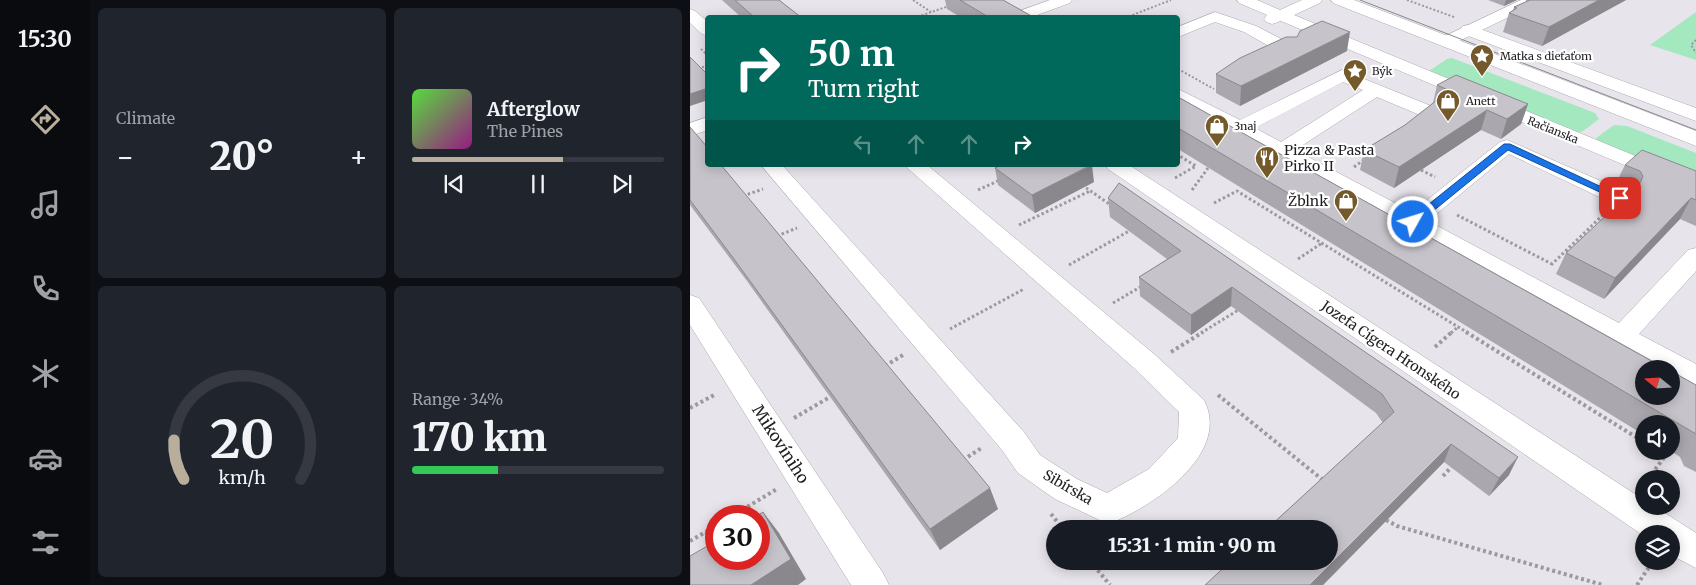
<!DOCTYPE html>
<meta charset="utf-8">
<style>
:root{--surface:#171b24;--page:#20242c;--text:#f1f3f6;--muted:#9ea1a6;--line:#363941;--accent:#b9ae9b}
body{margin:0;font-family:Merriweather,serif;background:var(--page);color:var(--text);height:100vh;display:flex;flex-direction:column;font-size:19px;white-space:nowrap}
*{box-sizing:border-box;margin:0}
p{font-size:16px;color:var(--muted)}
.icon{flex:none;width:28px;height:28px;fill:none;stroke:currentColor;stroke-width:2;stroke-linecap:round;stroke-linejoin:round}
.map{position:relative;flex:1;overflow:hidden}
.side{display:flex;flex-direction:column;gap:8px;padding:8px;background:#0d0f14;width:600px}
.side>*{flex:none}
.guide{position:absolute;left:15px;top:15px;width:475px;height:152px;border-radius:5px;box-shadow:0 2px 12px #0003;background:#00695c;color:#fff;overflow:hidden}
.needle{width:32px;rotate:288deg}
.fabs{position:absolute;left:945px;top:360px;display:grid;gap:10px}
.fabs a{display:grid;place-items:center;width:45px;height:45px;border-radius:50%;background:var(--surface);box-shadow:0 2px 12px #0003;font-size:25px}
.speed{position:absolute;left:15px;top:505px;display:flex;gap:10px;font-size:25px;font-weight:700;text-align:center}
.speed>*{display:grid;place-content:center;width:65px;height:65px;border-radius:50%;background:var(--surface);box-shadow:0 2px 12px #0003;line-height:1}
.speed .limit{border:8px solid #d22;background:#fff;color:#111}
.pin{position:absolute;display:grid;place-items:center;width:42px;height:42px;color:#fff;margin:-21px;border-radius:10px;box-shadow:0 2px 8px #0006}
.me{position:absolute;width:55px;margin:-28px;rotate:51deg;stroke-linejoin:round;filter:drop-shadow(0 0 4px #0008)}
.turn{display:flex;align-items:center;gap:18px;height:105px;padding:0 20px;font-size:22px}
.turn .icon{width:65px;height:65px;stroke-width:2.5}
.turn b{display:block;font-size:35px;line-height:42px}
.lanes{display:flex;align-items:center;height:48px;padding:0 20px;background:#0003;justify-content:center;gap:25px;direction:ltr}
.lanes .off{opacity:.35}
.big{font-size:38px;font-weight:800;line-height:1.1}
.side .tile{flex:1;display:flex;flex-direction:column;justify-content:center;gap:8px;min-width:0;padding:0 18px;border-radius:8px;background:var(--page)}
.side .dial{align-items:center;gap:0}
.dial svg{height:130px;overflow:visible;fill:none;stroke:var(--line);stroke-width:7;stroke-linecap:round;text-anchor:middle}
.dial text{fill:var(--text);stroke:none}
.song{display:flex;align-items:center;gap:15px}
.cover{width:60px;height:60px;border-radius:8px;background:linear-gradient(135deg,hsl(110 70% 55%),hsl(310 70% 35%))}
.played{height:5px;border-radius:2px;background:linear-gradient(90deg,var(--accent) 60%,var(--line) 60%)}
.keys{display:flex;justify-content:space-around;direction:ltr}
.heat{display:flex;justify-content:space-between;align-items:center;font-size:28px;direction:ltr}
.charge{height:8px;border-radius:4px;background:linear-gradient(90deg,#34c759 34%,var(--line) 0)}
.side .tiles{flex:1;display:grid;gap:8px;grid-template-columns:repeat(2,1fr)}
.trip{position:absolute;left:356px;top:520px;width:292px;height:50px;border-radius:25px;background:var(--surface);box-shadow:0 2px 12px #0003;font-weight:800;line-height:50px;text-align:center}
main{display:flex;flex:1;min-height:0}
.dock{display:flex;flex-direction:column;width:90px;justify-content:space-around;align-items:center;background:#090b0e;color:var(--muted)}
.dock .icon{width:35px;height:35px}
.dock .active{color:var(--accent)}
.dock b{font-size:22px;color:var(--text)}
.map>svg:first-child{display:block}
.green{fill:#a4e8c0}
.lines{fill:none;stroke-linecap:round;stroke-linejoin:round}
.street-casing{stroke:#aca9af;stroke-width:1}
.secondary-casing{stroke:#aca9af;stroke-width:1}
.path-far2{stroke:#9c999f;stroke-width:2;stroke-dasharray:2 2;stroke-linecap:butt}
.path-far1{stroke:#9c999f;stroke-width:3;stroke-dasharray:2.5 2.5;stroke-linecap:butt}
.path{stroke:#9c999f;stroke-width:4;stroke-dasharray:3 3;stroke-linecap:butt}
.street{fill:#fff;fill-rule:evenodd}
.secondary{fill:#fff;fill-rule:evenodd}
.tram{stroke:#8a878c;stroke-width:1}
.wall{fill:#aaa8ae}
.shaded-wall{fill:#8b888d}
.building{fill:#c6c3ca;stroke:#8b888d}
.route{fill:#1a73e8;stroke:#114b97}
.labels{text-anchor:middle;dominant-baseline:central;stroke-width:4.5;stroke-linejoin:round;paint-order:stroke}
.far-poi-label{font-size:11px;fill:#201e21;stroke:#fff;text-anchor:start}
.far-street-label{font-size:11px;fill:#201e21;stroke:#fff}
.poi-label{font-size:14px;fill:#201e21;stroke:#fff;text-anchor:start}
.street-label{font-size:14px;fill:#201e21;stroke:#fff}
.near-street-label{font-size:16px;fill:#201e21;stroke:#fff}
</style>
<main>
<nav class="dock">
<b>15:30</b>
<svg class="icon active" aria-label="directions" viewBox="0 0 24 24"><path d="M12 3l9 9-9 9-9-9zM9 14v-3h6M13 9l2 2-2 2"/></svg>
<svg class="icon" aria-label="music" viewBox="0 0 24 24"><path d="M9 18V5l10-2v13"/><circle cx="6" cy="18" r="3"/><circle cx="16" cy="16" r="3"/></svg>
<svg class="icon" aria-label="phone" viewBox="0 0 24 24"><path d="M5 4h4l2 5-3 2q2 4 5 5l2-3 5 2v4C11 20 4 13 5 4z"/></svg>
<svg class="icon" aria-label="climate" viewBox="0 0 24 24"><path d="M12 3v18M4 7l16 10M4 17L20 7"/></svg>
<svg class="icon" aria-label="car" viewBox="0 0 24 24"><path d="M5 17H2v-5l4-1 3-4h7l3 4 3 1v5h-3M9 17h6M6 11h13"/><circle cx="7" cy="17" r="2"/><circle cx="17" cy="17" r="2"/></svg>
<svg class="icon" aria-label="filters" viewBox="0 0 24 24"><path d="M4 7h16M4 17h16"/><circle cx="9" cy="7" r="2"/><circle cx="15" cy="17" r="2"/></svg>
</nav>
<section class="side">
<div class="tiles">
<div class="tile"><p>Climate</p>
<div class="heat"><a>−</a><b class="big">20°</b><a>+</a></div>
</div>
<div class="tile">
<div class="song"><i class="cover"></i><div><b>Afterglow</b><p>The Pines</p></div></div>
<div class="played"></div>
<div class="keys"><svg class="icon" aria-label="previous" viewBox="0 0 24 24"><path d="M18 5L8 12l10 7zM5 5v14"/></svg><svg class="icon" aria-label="pause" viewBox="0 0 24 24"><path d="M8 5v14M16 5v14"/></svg><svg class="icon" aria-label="next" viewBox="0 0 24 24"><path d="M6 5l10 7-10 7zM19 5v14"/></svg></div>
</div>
<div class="tile dial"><svg viewBox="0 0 100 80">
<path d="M14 69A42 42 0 1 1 86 69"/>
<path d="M14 69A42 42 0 0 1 8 45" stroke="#b9ae9b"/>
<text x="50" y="56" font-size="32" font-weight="700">20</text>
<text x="50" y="72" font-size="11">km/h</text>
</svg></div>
<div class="tile"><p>Range · 34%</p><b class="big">170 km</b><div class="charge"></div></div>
</div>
</section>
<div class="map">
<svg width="1006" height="585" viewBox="0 0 1006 585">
<rect width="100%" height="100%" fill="#e7e4eb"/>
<path class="green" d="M1006,12V60L960,45Z
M762,58L905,113L909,119L893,131L886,133L739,71L757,59Z
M924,125L937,126L1006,153V185L907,142L906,138Z"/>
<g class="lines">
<g class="street-casing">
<path id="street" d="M360,0H382L380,3L339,18H316L318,15Z
M547,0H567L590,10L612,0H632L630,3L604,15L1006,181V195L591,21L582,24L576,22L574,19L577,15L549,3Z
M831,0H850L848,3L763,44H751L749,41L751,38Z
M0,9L5,11L18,22V36L12,34L0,23Z
M525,12L566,26L605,46L607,50L605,54H593L554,32L525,22L488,37V27Z
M652,70L751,110L753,114L751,118H737L687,97L605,150L722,212L810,142L817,140L938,193L941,198L938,203L930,205L922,203L819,154L738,221L929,323L998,250L1006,248V271L949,334L1006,364V388L981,376V369H968L922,344L488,101V89L550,120ZM653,82L673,90L591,142L565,128Z
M18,117V130L0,136V123Z
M71,165H92L334,432L350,455L387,479L417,493L459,469L488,438L489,412L444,368L214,165H237L464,354L514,400C542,454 461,508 418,524L365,499L328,473L312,450Z
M415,165H439L954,500V506H964L1006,533V568L981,555V534H954V536L418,169Z
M0,295L9,298L193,573L199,585H161L0,325Z"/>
</g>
<g class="secondary-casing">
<path id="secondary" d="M641,0H664L1006,131V146L643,3Z
M779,25L1006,108V121L773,34L770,30L773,26Z"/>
</g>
<path class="path-far2" d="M223,0L241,12
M717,0L764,17
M44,18L50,16
M224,18L259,6
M435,18L481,0
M1006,40L1001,45L1006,53
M11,49L18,56
M8,68L18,66
M488,69L524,89"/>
<path class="path-far1" d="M664,167L675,159
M731,170L745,177
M485,178L506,166L488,155
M392,185L422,206
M288,190L310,180
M502,190L518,168
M53,196L73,189
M524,203L547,191L778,333
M767,215L862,264
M329,225L400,191
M87,236L107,228
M608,259L632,243
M379,265L441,230
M861,265L914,214
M423,303L452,286
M260,329L334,289
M511,333L550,309
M761,333L769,326"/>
<path class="path" d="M776,332L954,442
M745,347L762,332
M481,352L513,332
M195,366L213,355
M528,395L634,481
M0,408L26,394
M104,418L140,397
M273,460L293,447
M753,476L763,465
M958,479L976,455L969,451
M361,514L373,529
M42,516L87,489
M696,520L707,526L913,585
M16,532L26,549
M0,541L26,526
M400,561L420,585
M947,585L963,561"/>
<use href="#street" class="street"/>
<use href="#secondary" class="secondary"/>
<path class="tram" d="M670,0L1006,130"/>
</g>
<path class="wall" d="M32,0H89L112,18H52Z
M255,0H313L345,18H272L257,9Z
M798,0H827L814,6Z
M836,0H936L852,46L813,32L819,13L823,10L824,7L836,2Z
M657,51L550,106L526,93V74Z
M747,85L838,104L831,124L811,139L791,130L704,188L670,170L674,150L715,125L743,103Z
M488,97L1006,385V472L994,466L990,457L981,451V424H954V435L488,149Z
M0,127L308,509L250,550L57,281L0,205Z
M935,165L1006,171V226L990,219L914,299L866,274L876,253L926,207L933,193L935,190L925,185Z
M305,168L404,182L345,213L308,185Z
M418,198L819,475L799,496L754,462L633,585H515L693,423L686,413L541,306L501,335L450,296L449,277L477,259L420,217Z"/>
<path class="shaded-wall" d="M816,0H827L814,6Z
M909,0H936L852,46L859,27Z
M660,32L657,51L550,106L551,86Z
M18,88V100L0,106V94Z
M838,104L831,124L811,139L817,119Z
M797,110L791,130L704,188L709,167Z
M402,165L404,182L345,213L342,195Z
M1001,198L990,219L914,299L925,278Z
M542,287L541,306L501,335V315Z
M761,444L754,462L633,585H620Z
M828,457L819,475L799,496L809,478Z
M300,488L308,509L250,550L240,529Z
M73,512L89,533L116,579L108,585H61Z"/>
<path class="building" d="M45,0H89L112,18H65Z
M270,0H313L345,18H300Z
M840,0H909L859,27L819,13L827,8L824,7Z
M632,21L660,32L551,86L526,74L550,58L596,37H607L610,31Z
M0,57L18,75V88L0,94Z
M766,75L838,104L817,119L797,110L709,167L674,150L715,125L747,100L758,99L760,94L758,90L747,85Z
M488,97L976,369H954V396H981V371L1006,385V434L488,128Z
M0,127L18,148V165H31L300,488L240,529L44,259L0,200Z
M952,150L1006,171V200L1001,198L925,278L876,253L938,195L933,193L940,186L950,183L953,176L950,171L935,165Z
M311,165H401L342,195L305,168Z
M429,183L828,457L809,478L761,444L620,585H515L541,561H640V529H577L704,412L692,394L542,287L501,315L449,277L491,251L418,198Z
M73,512L101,559L61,585H0V556L26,541V559H69V516H67Z"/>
<path class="route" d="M814,144H820L935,198L927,200L818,150L726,225H719V220Z"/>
<defs>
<g id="sight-pin" transform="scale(1.25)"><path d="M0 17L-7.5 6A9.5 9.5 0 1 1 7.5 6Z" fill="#74592b" stroke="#fff"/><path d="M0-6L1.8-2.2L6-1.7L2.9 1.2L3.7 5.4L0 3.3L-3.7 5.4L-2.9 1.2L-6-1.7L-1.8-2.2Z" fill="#fff"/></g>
<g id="shop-pin" transform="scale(1.25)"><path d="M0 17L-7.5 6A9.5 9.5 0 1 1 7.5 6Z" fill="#74592b" stroke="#fff"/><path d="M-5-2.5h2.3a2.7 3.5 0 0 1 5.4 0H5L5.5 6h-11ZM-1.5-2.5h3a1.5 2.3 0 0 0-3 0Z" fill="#fff"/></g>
<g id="restaurant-pin" transform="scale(1.25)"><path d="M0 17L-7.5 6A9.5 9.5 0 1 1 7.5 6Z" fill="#74592b" stroke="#fff"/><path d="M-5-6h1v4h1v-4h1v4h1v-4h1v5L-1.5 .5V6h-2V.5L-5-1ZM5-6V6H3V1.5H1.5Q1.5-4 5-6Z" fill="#fff"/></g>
</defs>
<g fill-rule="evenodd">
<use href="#sight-pin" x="792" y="56"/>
<use href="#sight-pin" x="665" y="71"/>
<use href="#shop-pin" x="758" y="101"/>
<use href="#shop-pin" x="527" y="126"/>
<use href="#restaurant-pin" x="577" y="158"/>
<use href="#shop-pin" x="656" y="201"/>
</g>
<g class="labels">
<g class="far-poi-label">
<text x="810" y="56">Matka s dieťaťom</text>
<text x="682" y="71">Býk</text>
<text x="776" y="101">Anett</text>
<text x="544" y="126">3naj</text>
</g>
<g class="far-street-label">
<text transform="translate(863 130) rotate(22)">Račianska</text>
</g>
<g class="poi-label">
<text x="594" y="150">Pizza &amp; Pasta<tspan x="594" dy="16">Pirko II</tspan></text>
<text x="638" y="201" text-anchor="end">Žblnk</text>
</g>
<g class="street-label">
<text transform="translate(701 350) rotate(34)">Jozefa Cígera Hronského</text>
<text transform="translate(378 487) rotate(30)">Sibírska</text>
</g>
<g class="near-street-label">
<text transform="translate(91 444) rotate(57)">Mikovíniho</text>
</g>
</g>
</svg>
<div class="fabs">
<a><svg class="needle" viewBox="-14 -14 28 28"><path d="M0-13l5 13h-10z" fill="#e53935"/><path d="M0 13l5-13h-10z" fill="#9ea1a6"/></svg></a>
<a><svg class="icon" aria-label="sound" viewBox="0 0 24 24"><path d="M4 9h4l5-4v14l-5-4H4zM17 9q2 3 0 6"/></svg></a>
<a><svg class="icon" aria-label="search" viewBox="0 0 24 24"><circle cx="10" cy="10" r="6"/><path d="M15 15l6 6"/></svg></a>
<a><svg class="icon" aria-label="layers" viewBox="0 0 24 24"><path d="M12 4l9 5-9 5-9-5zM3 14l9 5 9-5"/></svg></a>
</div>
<div class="speed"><div class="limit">30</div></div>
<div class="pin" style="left:930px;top:198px;background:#d93025"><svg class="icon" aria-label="arrive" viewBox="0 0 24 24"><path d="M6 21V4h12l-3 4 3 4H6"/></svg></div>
<svg class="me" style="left:723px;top:222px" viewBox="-20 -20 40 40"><circle r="17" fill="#1a73e8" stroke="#fff" stroke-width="3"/><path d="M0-11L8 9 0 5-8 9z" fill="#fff"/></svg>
<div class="trip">15:31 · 1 min · 90 m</div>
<div class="guide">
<div class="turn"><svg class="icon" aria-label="right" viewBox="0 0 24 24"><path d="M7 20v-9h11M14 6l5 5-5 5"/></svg><div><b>50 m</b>Turn right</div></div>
<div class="lanes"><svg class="icon off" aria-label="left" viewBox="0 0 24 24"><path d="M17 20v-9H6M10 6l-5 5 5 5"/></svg><svg class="icon off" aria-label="ahead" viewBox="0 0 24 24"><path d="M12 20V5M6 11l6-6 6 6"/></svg><svg class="icon off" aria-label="ahead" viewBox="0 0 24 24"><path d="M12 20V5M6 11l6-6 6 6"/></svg><svg class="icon" aria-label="right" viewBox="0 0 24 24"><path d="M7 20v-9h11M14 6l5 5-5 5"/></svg></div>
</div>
</div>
</main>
